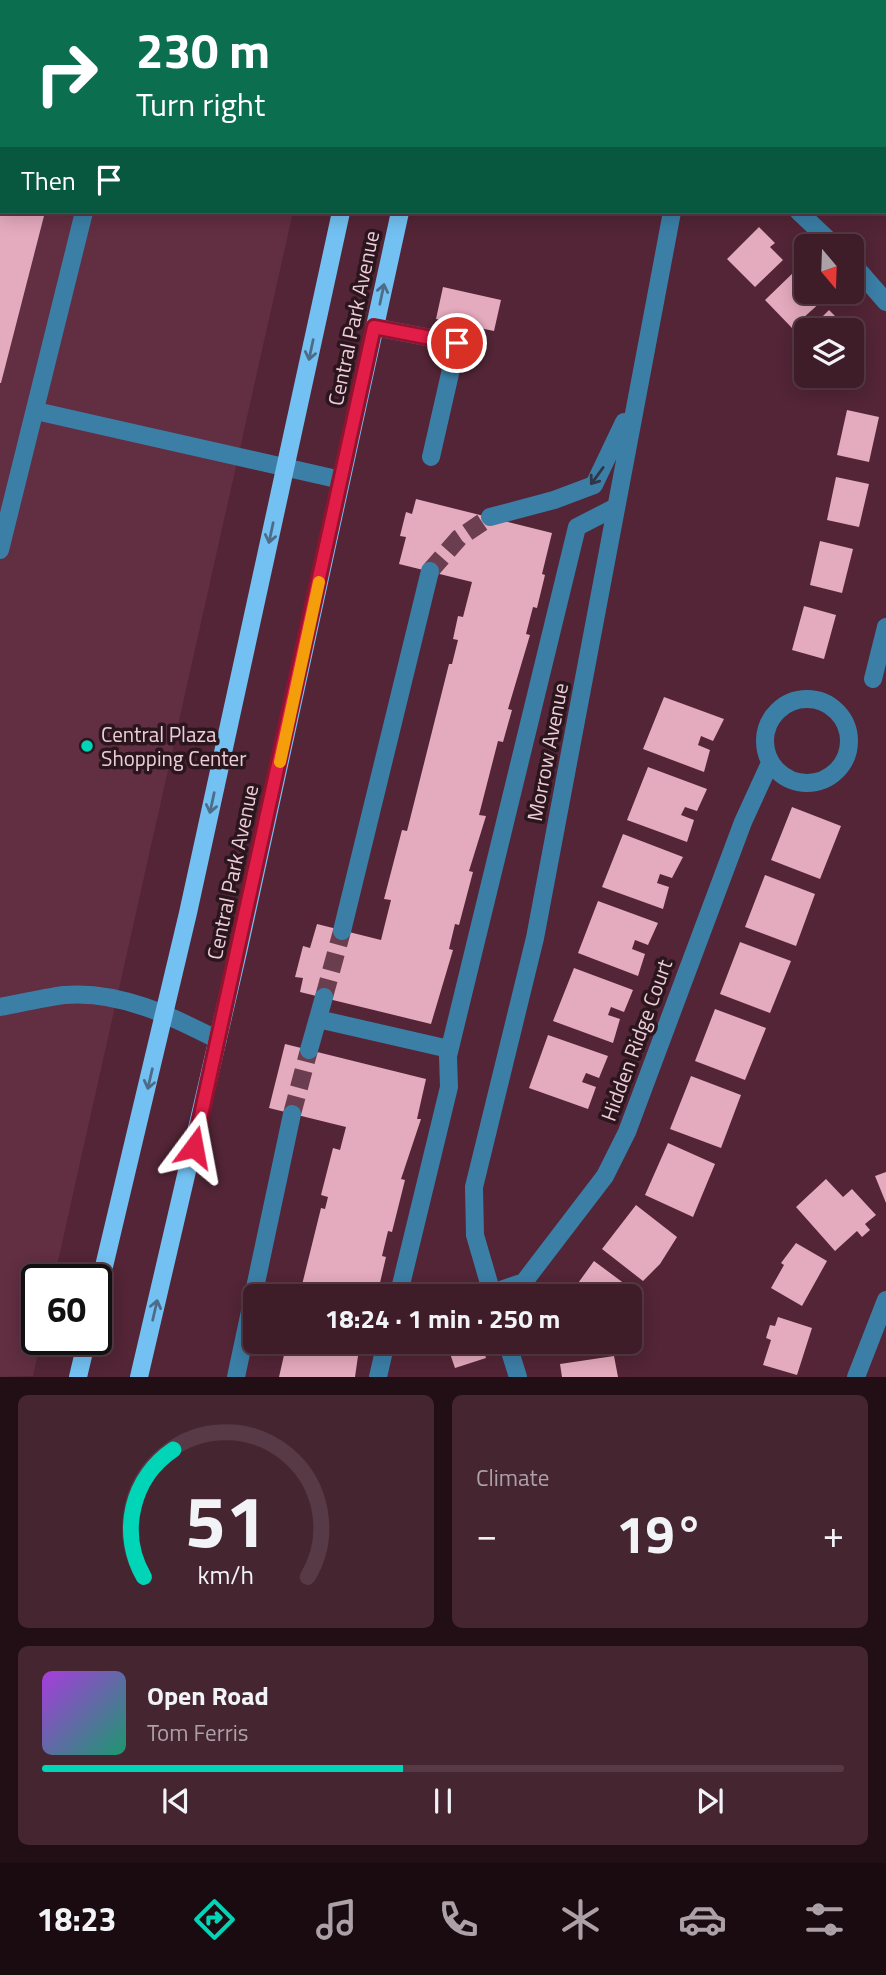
<!DOCTYPE html>
<meta charset="utf-8">
<style>
:root{--surface:#3e1c28;--page:#452530;--text:#f1f3f6;--muted:#ada1a8;--line:#573a45;--accent:#00d5b7}
body{margin:0;font-family:"Titillium Web",sans-serif;background:var(--page);color:var(--text);height:100vh;display:flex;flex-direction:column;font-size:26px;white-space:nowrap}
*{box-sizing:border-box;margin:0}
p{font-size:23px;color:var(--muted)}
.icon{flex:none;width:38px;height:38px;fill:none;stroke:currentColor;stroke-width:2;stroke-linecap:round;stroke-linejoin:round}
.map{position:relative;height:1377px;overflow:hidden}
.details{display:flex;flex-direction:column;gap:18px;padding:18px;background:#220f16;flex:1}
.details>*{flex:none}
.banner{position:absolute;left:0px;top:0px;width:887px;height:214px;box-shadow:0 4px 18px #0003,0 0 0 2px var(--line);background:#0b6e4f;color:#fff;overflow:hidden}
.needle{width:46px;rotate:161deg}
.controls{position:absolute;left:794px;top:234px;display:grid;gap:14px}
.controls a{display:grid;place-items:center;width:70px;height:70px;border-radius:10px;background:var(--surface);box-shadow:0 4px 18px #0003,0 0 0 2px var(--line);font-size:35px}
.speed{position:absolute;left:21px;top:1264px;display:flex;gap:14px;font-size:35px;font-weight:700;text-align:center}
.speed>*{display:grid;place-content:center;width:91px;height:91px;border-radius:50%;background:var(--surface);box-shadow:0 4px 18px #0003,0 0 0 2px var(--line);line-height:1}
.speed .limit{border:4px solid #111;border-radius:10px;background:#fff;color:#111}
.pin{position:absolute;display:grid;place-items:center;width:60px;height:60px;color:#fff;margin:-30px;border:4px solid #fff;border-radius:50%;box-shadow:0 2px 7px #0007}
.me{position:absolute;width:77px;margin:-38px;rotate:13deg;stroke-linejoin:round;filter:drop-shadow(0 0 5px #0008)}
.turn{display:flex;align-items:center;gap:24px;height:147px;padding:0 21px;font-size:32px}
.turn .icon{width:91px;height:91px;stroke-width:2.5}
.turn b{display:block;font-size:49px;line-height:60px}
.then{display:flex;align-items:center;height:66px;padding:0 21px;background:#0003;gap:14px;font-size:26px}
.big{font-size:52px;font-weight:700;line-height:1.1}
.details .tile{flex:1;display:flex;flex-direction:column;justify-content:center;gap:10px;min-width:0;padding:0 24px;border-radius:10px;background:var(--page)}
.details .dial{align-items:center;gap:0}
.dial svg{height:182px;overflow:visible;fill:none;stroke:var(--line);stroke-width:7;stroke-linecap:round;text-anchor:middle}
.dial text{fill:var(--text);stroke:none}
.song{display:flex;align-items:center;gap:21px}
.cover{width:84px;height:84px;border-radius:10px;background:linear-gradient(135deg,hsl(280 70% 55%),hsl(160 70% 35%))}
.played{height:7px;border-radius:4px;background:linear-gradient(90deg,var(--accent) 45%,var(--line) 45%)}
.keys{display:flex;justify-content:space-around;direction:ltr}
.heat{display:flex;justify-content:space-between;align-items:center;font-size:38px;direction:ltr}
.details .tiles{flex:1;display:grid;gap:18px;grid-template-columns:1fr 1fr}
.tile:last-child{grid-column:span 2}
.trip{position:absolute;left:243px;top:1284px;width:399px;height:70px;border-radius:10px;background:var(--surface);box-shadow:0 4px 18px #0003,0 0 0 2px var(--line);font-weight:700;line-height:70px;text-align:center}
.dock{display:flex;height:112px;justify-content:space-around;align-items:center;background:#190b10;color:var(--muted)}
.dock .icon{width:49px;height:49px}
.dock .active{color:var(--accent)}
.dock b{font-size:32px;color:var(--text)}
.map>svg:first-child{display:block}
.built{fill:#622e42}
.building{fill:#e4aabd}
.lines{fill:none;stroke-linecap:round;stroke-linejoin:round}
.minor-tunnel{stroke:#6a3e4e;stroke-width:18;stroke-dasharray:18 9;stroke-linecap:butt}
.minor{stroke:#3b7fa7;stroke-width:18}
.major{stroke:#72c1f2;stroke-width:18}
.oneway{stroke:#4e6c88}
.oneway2{stroke:#303647}
.route-casing{stroke:#92132f;stroke-width:18}
.route{stroke:#e11d48;stroke-width:12}
.slow{stroke:#f59e0b;stroke-width:12}
.poi-dot{fill:#00d5b7;stroke:#2b161e;stroke-width:2.5}
.labels{text-anchor:middle;dominant-baseline:central;stroke-width:7;stroke-linejoin:round;paint-order:stroke}
.street-label{font-size:21px;fill:#edced8;stroke:#2b161e}
.poi-label{font-size:21px;fill:#edced8;stroke:#2b161e;text-anchor:start}
</style>
<div class="map">
<svg width="886" height="1377" viewBox="0 0 886 1377">
<rect width="100%" height="100%" fill="#532536"/>
<path class="built" d="M0,0H341L2,2V212H293L54,1279H37V1339H41L33,1376L0,1377Z"/>
<path class="building" d="M0,212H45L1,383H0Z
M759,227L775,243L770,247L783,260L755,287L727,259Z
M794,272L807,285V292H814L822,301L792,328L765,300Z
M443,287L501,300L494,331L436,319Z
M829,310L850,331H808Z
M847,410L879,417L869,462L837,455Z
M836,477L869,484L859,527L827,520Z
M416,499L552,533L542,574L545,575L537,608L533,607L526,634L530,635L508,709L512,710L503,742L498,741L479,815L486,816L469,871L473,872L459,925L455,924L449,949L453,950L431,1024L300,992L303,978L295,977L303,946L310,948L317,924L381,940L391,900L384,899L402,830L407,831L449,664H452L458,640L453,639L458,616L463,617L472,582L399,564L406,537L400,536L406,512L412,514Z
M820,541L853,549L842,593L810,585Z
M804,606L836,615L824,659L792,650Z
M664,697L724,719L713,741L701,736L698,745L710,750L704,772L643,749Z
M648,767L707,789L697,811L685,807L681,815L694,820L687,842L627,820Z
M792,807L841,826L820,879L771,860Z
M623,834L683,857L672,878L660,874L657,883L669,887L663,909L602,887Z
M765,875L815,894L796,946L745,927Z
M598,901L658,923L648,945L635,940L632,949L645,954L638,976L578,953Z
M740,942L791,961L770,1013L720,994Z
M574,968L633,990L624,1012L611,1007L608,1015L620,1019L613,1043L553,1021Z
M715,1009L766,1028L745,1080L695,1061Z
M548,1035L608,1056L599,1078L586,1073L582,1082L596,1087L588,1109L529,1088Z
M285,1044L426,1079L417,1119H421L401,1179L405,1180L392,1232L388,1231L382,1256L386,1257L379,1287L374,1286L372,1297H299L321,1208L325,1209L328,1197L321,1195L333,1148L340,1150L346,1127L269,1108Z
M691,1076L741,1095L721,1148L670,1129Z
M668,1143L715,1164L693,1217L645,1195Z
M886,1172V1203L875,1176Z
M826,1179L843,1197L852,1189L876,1215L865,1224L870,1230L862,1237L857,1231L835,1251L796,1207Z
M636,1205L677,1237L660,1264L643,1281L602,1249Z
M796,1243L827,1261L802,1306L771,1288L784,1265L781,1263Z
M594,1261L637,1293L630,1302V1297H568Z
M778,1317L812,1328L797,1375L763,1365L771,1340L766,1338L770,1325L775,1326Z
M287,1342H360L355,1377H279Z
M446,1342H484L482,1345L486,1358L455,1368Z
M614,1356L618,1377H562L560,1364Z"/>
<g class="lines">
<path class="minor-tunnel" d="M430,571L459,538L490,517
M324,997L342,931
M292,1114L309,1050"/>
<path class="minor" d="M135,2V0
M785,2L787,0
M799,212L836,247
M852,263L886,302
M374,327L457,343L431,457
M36,411L341,480
M490,517L554,500L594,485L624,422
M0,550L84,212
M873,679L886,627
M765 741a42 42 0 1 1 84 0a42 42 0 1 1-84 0Z
M342,931L430,571
M0,1007C21,1003 43,998 64,995C119,990 171,1016 218,1040
M318,1019L449,1049
M309,1050L324,997
M492,1293L524,1282L605,1176L627,1132L743,822L770,763
M398,1297L449,1087L448,1056L577,527L616,507
M493,1297L475,1235L474,1187L535,938L672,212
M507,1342L518,1377
M236,1377L292,1114
M378,1377L386,1342
M856,1377L886,1300"/>
<path class="major" d="M387,2V0
M446,2V0
M96,1300L188,913L341,212
M78,1377L87,1339
M139,1377L239,948L400,212"/>
</g>
<defs><path id="oneway-shaft" d="M-6 0H5M1.5-3L5.5 0L1.5 3" fill="none" stroke-width="1.6" stroke-linecap="round" stroke-linejoin="round" transform="scale(1.75)"/></defs>
<g class="oneway">
<use href="#oneway-shaft" transform="translate(382 294) rotate(-78)"/>
<use href="#oneway-shaft" transform="translate(311 350) rotate(102)"/>
<use href="#oneway-shaft" transform="translate(271 533) rotate(102)"/>
<use href="#oneway-shaft" transform="translate(212 803) rotate(102)"/>
<use href="#oneway-shaft" transform="translate(150 1079) rotate(103)"/>
<use href="#oneway-shaft" transform="translate(155 1310) rotate(-77)"/>
</g>
<use class="oneway2" href="#oneway-shaft" transform="translate(597 476) rotate(126)"/>
<g class="lines">
<g class="route-casing">
<path id="route" d="M194,1147L374,327L457,343"/>
</g>
<use href="#route" class="route"/>
<path class="slow" d="M280,762L319,582"/>
</g>
<circle class="poi-dot" cx="87" cy="746" r="7"/>
<g class="labels">
<g class="street-label">
<text transform="translate(353 318) rotate(-78)">Central Park Avenue</text>
<text transform="translate(547 752) rotate(-79)">Morrow Avenue</text>
<text transform="translate(232 872) rotate(-78)">Central Park Avenue</text>
<text transform="translate(636 1040) rotate(-70)">Hidden Ridge Court</text>
</g>
<g class="poi-label">
<text x="101" y="734">Central Plaza<tspan x="101" dy="24">Shopping Center</tspan></text>
</g>
</g>
</svg>
<div class="controls">
<a><svg class="needle" viewBox="-14 -14 28 28"><path d="M0-13l5 13h-10z" fill="#e53935"/><path d="M0 13l5-13h-10z" fill="#ada1a8"/></svg></a>
<a><svg class="icon" aria-label="layers" viewBox="0 0 24 24"><path d="M12 4l9 5-9 5-9-5zM3 14l9 5 9-5"/></svg></a>
</div>
<div class="speed"><div class="limit">60</div></div>
<div class="pin" style="left:457px;top:343px;background:#d93025"><svg class="icon" aria-label="arrive" viewBox="0 0 24 24"><path d="M6 21V4h12l-3 4 3 4H6"/></svg></div>
<svg class="me" style="left:194px;top:1147px" viewBox="-20 -20 40 40"><path d="M0-17L14 15 0 8-14 15z" fill="#e11d48" stroke="#fff" stroke-width="4"/></svg>
<div class="trip">18:24 · 1 min · 250 m</div>
<div class="banner">
<div class="turn"><svg class="icon" aria-label="right" viewBox="0 0 24 24"><path d="M7 20v-9h11M14 6l5 5-5 5"/></svg><div><b>230 m</b>Turn right</div></div>
<div class="then">Then<svg class="icon" aria-label="arrive" viewBox="0 0 24 24"><path d="M6 21V4h12l-3 4 3 4H6"/></svg></div>
</div>
</div>
<section class="details">
<div class="tiles">
<div class="tile dial"><svg viewBox="0 0 100 80">
<path d="M14 69A42 42 0 1 1 86 69"/>
<path d="M14 69A42 42 0 0 1 27 13" stroke="#00d5b7"/>
<text x="50" y="56" font-size="32" font-weight="700">51</text>
<text x="50" y="72" font-size="11">km/h</text>
</svg></div>
<div class="tile"><p>Climate</p>
<div class="heat"><a>−</a><b class="big">19°</b><a>+</a></div>
</div>
<div class="tile">
<div class="song"><i class="cover"></i><div><b>Open Road</b><p>Tom Ferris</p></div></div>
<div class="played"></div>
<div class="keys"><svg class="icon" aria-label="previous" viewBox="0 0 24 24"><path d="M18 5L8 12l10 7zM5 5v14"/></svg><svg class="icon" aria-label="pause" viewBox="0 0 24 24"><path d="M8 5v14M16 5v14"/></svg><svg class="icon" aria-label="next" viewBox="0 0 24 24"><path d="M6 5l10 7-10 7zM19 5v14"/></svg></div>
</div>
</div>
</section>
<nav class="dock">
<b>18:23</b>
<svg class="icon active" aria-label="directions" viewBox="0 0 24 24"><path d="M12 3l9 9-9 9-9-9zM9 14v-3h6M13 9l2 2-2 2"/></svg>
<svg class="icon" aria-label="music" viewBox="0 0 24 24"><path d="M9 18V5l10-2v13"/><circle cx="6" cy="18" r="3"/><circle cx="16" cy="16" r="3"/></svg>
<svg class="icon" aria-label="phone" viewBox="0 0 24 24"><path d="M5 4h4l2 5-3 2q2 4 5 5l2-3 5 2v4C11 20 4 13 5 4z"/></svg>
<svg class="icon" aria-label="climate" viewBox="0 0 24 24"><path d="M12 3v18M4 7l16 10M4 17L20 7"/></svg>
<svg class="icon" aria-label="car" viewBox="0 0 24 24"><path d="M5 17H2v-5l4-1 3-4h7l3 4 3 1v5h-3M9 17h6M6 11h13"/><circle cx="7" cy="17" r="2"/><circle cx="17" cy="17" r="2"/></svg>
<svg class="icon" aria-label="filters" viewBox="0 0 24 24"><path d="M4 7h16M4 17h16"/><circle cx="9" cy="7" r="2"/><circle cx="15" cy="17" r="2"/></svg>
</nav>
